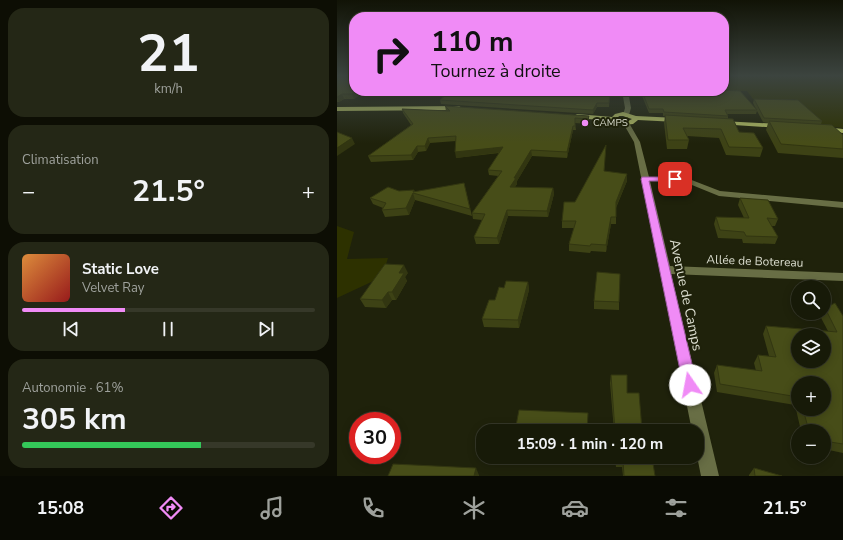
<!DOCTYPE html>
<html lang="fr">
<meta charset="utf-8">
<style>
:root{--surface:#171a08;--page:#242716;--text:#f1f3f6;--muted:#9ea19c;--line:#363829;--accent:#f08bf6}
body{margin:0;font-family:"Nunito Sans",sans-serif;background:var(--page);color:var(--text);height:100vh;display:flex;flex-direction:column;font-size:15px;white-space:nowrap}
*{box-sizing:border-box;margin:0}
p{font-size:13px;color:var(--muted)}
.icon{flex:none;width:22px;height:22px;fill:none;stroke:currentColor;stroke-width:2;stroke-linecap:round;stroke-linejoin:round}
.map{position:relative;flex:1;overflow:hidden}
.details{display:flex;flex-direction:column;gap:8px;padding:8px;background:#0d0e04;width:337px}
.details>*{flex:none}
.guide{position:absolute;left:12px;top:12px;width:380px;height:84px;border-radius:16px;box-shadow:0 2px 10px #0003,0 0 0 1px var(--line);background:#f08bf6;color:#111;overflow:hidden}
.buttons{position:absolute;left:454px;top:280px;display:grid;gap:8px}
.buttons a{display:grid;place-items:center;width:40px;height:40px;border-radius:50%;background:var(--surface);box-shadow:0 2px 10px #0003,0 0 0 1px var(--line);font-size:20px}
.speed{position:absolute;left:12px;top:412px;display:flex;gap:8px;font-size:20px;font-weight:700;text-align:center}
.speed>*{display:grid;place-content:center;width:52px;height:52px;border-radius:50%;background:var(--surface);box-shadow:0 2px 10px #0003,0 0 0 1px var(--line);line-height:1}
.speed .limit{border:6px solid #d22;background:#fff;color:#111}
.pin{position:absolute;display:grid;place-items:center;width:34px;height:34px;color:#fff;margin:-17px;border-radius:8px;box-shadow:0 2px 6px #0006}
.me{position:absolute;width:44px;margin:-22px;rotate:348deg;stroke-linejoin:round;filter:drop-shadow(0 0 3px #0008)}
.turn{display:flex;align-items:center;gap:14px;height:84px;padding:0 16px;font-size:18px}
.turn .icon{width:52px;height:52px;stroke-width:2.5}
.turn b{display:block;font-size:28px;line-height:34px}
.big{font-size:30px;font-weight:700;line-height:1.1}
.details .tile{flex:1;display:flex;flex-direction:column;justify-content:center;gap:6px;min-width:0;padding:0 14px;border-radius:16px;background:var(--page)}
.details .dial{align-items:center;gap:0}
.dial b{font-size:52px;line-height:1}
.song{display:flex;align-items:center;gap:12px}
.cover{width:48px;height:48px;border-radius:6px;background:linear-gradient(135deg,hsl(30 70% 55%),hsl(0 70% 35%))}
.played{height:4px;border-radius:2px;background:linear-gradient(90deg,var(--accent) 35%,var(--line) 35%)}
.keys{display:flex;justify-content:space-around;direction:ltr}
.heat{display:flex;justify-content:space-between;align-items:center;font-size:22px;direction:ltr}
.charge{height:6px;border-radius:3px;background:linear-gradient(90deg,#34c759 61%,var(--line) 0)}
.trip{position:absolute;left:139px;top:424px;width:228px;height:40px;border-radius:16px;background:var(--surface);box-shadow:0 2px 10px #0003,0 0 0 1px var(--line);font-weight:700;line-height:40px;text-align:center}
.menu{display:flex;height:64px;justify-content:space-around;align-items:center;background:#090a03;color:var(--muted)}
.menu .icon{width:28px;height:28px}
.menu .on{color:var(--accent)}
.menu b{font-size:18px;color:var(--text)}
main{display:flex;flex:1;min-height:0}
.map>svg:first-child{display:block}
.green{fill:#2d3100}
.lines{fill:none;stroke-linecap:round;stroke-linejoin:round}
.minor{fill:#686e45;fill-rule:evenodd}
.major{fill:#b2be64;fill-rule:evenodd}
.wall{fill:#3d4215;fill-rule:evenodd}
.shaded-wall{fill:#323611}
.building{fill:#474d18;stroke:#323611;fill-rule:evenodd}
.route{fill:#f08bf6;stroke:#9c5aa0}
.poi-dot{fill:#f08bf6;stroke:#1f220b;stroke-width:1.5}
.labels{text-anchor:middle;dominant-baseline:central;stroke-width:4;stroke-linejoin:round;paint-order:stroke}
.far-poi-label{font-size:10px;fill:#dcded0;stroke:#1f220b;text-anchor:start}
.street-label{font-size:12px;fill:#dcded0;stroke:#1f220b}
.near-street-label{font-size:14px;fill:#dcded0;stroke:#1f220b}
</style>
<main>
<section class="details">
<div class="tile dial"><b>21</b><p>km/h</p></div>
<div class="tile"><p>Climatisation</p>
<div class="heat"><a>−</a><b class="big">21.5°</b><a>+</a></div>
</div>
<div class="tile">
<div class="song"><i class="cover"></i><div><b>Static Love</b><p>Velvet Ray</p></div></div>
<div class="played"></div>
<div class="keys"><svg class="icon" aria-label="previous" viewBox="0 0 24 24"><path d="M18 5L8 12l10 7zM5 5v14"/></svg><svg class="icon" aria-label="pause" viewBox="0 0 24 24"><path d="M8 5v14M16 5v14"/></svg><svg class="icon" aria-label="next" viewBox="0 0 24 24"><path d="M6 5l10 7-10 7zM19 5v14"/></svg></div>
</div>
<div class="tile"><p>Autonomie · 61%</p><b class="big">305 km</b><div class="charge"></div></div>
</section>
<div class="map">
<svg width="506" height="476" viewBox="0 0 506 476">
<rect width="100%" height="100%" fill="#1f220b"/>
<path class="green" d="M387,76H506V128L483,125L458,99H416L410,91H387Z
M0,226L17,232L10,259L51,258L45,277L0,298Z"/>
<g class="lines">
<path class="minor" d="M285,91H291L294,108L292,115L289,117L286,115L288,108Z
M289,121L292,123L303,142L312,177H338L352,179L383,191L506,202V208L382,196L350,183L313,181L333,266L506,273V281L334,274L382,476H364L360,456V431H355L297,142L286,123Z"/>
<path class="major" d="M0,107L122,106L125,108L122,110L0,111Z
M286,112L299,116L340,118L343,120L340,122L301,120L296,124L287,125L274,121L240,118L237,116L240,114L275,117L278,114ZM282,116H286L295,119C290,122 285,122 280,119Z
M384,121L444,124L447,126L444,128L382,124L381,123Z
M488,127L506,129V133L486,130L485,129Z"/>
</g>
<path class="wall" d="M0,76L17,91H71L64,96L23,95L17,99H7L2,102H0Z
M273,91L272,107H260L256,114L104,104L103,100Z
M303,91H387L419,109L416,103L417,99L485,121L484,124L506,135V158L441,153L429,130L431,123L426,122L420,111L419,114H390L391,116V119L402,132L426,148L423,157L389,155L382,138L350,136L352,140L350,149H330L327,123L328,116H326V113H312Z
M108,106L252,116V121L251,124L238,123L239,130H236L230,158L195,156L180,181V184L178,187L216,188L217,194L211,217L171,216L162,244H139L137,237L145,220L136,219L135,213L161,176L152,175L151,170L162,153L119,158V141L93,143L89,151L81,152L76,160L34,162L31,156L74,125L66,113L65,109L109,111Z
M269,145L267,171L290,181L279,208V224H274L269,252L254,251L253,253L232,251V244L237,228H225V221L238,202Z
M127,183L135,216L78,200L72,215L48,217L45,210L46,208L36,204L33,198L77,190L78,192Z
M403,198L441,219L438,226H434L441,237L438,244L406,243L405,239L381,238L377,224L379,217L407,218L401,205Z
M71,273L68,277L70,281L59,300H55L49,308L28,307L23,299Z
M191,282L192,290L182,328L147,327L145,319L167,288Z
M257,301L282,302V310L257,309Z
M488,308L506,316V453L487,449V431H464L458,405L380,392L377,373L380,365L419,371L417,363L421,355L432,356L426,334L429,326L491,331L483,316L485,313H487V310ZM461,383L487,409H461Z
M274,375L290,393L305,430L311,431H277L273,383Z
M223,457H249V459Z
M278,457H315L318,476H286L285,467H279Z
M417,468L445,476H412V475Z"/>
<path class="shaded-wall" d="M21,91H22L23,95L17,99L15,94Z
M63,91H71L64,96Z
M5,94L7,99L2,102L0,97Z
M260,103V107L256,114V110Z
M252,116V121L251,124V119Z
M236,126V130L230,158V152Z
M15,138L18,144L0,156V148Z
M91,138L93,143L89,151L88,146Z
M80,146L81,152L76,160L74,155Z
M166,147V152L119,158L118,152Z
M194,150L195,156L180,181V184L174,193L173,187L177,178Z
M290,174V181L278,209L279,202Z
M216,188L217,194L211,217L210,211Z
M76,193L78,200L72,215L69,208Z
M170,210L171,216L162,244L160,238Z
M274,217V224L269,252V245Z
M67,265L71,273L68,277L70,281L59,300L55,292L62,273Z
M191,282L192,290L182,328L181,320Z
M51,292L55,300L49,308L45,300Z
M139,468L142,475V476H137Z"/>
<path class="building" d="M0,76H17V91H21L15,94H5L0,97Z
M387,90L403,91L420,110H388L391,116L327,112L326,109H312L305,91H387Z
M113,91H273L272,103H260L256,110L103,100Z
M417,99L461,100L485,121L427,118Z
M108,106L123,107L252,116L251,119L238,118V126H236L230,152L194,150L177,178H179L173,187L216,188L210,211L170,210L160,238L137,237L148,214L135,213L165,171L151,170L166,147L118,152L119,136L91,138L88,146H80L74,155L31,156L76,124L65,109L113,111Z
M328,115L396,119L402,132L417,133L426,148L392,147L384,129L346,128L352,140H331Z
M432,121L495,125L506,135V149L444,144Z
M0,132L15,138L0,148Z
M269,145L267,171L290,174L279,202V217H274L269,245L254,244L253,246L232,244L239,221H225L227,202H238Z
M127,183L133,209L76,193L69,208L45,210L49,203L33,198L51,187L62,191L77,190L76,192Z
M403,198L431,200L441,219L430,218L441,237L409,236L407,232L383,230L379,217L412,218Z
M48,264L67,265L62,273H67L55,292H51L45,300L23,299Z
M260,272L283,274L282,302L257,301Z
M169,281L191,282L181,320L145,319L152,300H158L162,287L167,288Z
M498,303L506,316V444L487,441V431H472L466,409H487V383H461V397L383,384L380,365L425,371L421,355L439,357L429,326L500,332L488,308ZM461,335H487V361H461Z
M274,375H290V393H302L305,430H311V431H278Z
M182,410L251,413L250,431H178Z
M280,457H315L318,476H287L286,461H280Z
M56,464L139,468L137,476H51Z
M417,468L445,476H418Z"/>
<linearGradient id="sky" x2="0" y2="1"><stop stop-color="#111306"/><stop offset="0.53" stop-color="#3c443f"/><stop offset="1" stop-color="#3c443f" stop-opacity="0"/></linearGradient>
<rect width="506" height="143" fill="url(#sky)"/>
<path class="route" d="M305,177H338L342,179L338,181H312L360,385L358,389L353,391L348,389L346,385L304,179Z"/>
<circle class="poi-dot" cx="248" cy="123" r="4"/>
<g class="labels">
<g class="far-poi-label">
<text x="256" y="123">CAMPS</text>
</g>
<g class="street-label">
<text transform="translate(418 261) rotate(2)">Allée de Botereau</text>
</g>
<g class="near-street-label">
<text transform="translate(349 295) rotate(78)">Avenue de Camps</text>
</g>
</g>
</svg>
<div class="buttons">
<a><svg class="icon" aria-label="search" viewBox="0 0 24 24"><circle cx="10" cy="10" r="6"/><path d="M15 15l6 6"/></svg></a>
<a><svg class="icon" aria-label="layers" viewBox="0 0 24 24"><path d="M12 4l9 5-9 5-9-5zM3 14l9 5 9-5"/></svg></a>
<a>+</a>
<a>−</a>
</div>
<div class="speed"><div class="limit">30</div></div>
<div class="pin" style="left:338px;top:179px;background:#d93025"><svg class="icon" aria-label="arrive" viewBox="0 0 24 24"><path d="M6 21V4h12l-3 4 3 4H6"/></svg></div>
<svg class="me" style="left:353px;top:385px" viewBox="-20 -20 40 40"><circle r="19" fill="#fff"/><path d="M0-13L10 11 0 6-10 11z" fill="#f08bf6"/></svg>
<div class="trip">15:09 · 1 min · 120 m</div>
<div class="guide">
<div class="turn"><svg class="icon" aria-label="right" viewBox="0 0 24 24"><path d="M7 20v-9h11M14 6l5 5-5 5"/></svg><div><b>110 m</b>Tournez à droite</div></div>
</div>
</div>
</main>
<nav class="menu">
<b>15:08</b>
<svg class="icon on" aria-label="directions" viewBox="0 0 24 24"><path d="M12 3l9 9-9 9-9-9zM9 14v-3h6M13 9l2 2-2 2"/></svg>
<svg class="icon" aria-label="music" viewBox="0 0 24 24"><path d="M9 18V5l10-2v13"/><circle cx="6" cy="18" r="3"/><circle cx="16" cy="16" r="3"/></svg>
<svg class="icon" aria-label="phone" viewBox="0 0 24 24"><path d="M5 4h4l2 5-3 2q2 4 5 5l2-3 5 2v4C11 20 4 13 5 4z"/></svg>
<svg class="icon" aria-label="climate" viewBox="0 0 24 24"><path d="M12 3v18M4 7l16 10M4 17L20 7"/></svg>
<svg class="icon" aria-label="car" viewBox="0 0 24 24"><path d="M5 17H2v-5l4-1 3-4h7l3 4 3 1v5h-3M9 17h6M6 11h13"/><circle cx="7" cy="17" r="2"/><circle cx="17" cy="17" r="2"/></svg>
<svg class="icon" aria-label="filters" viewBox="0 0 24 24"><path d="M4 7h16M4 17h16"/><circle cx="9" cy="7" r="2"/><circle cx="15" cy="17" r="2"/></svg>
<b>21.5°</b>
</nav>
